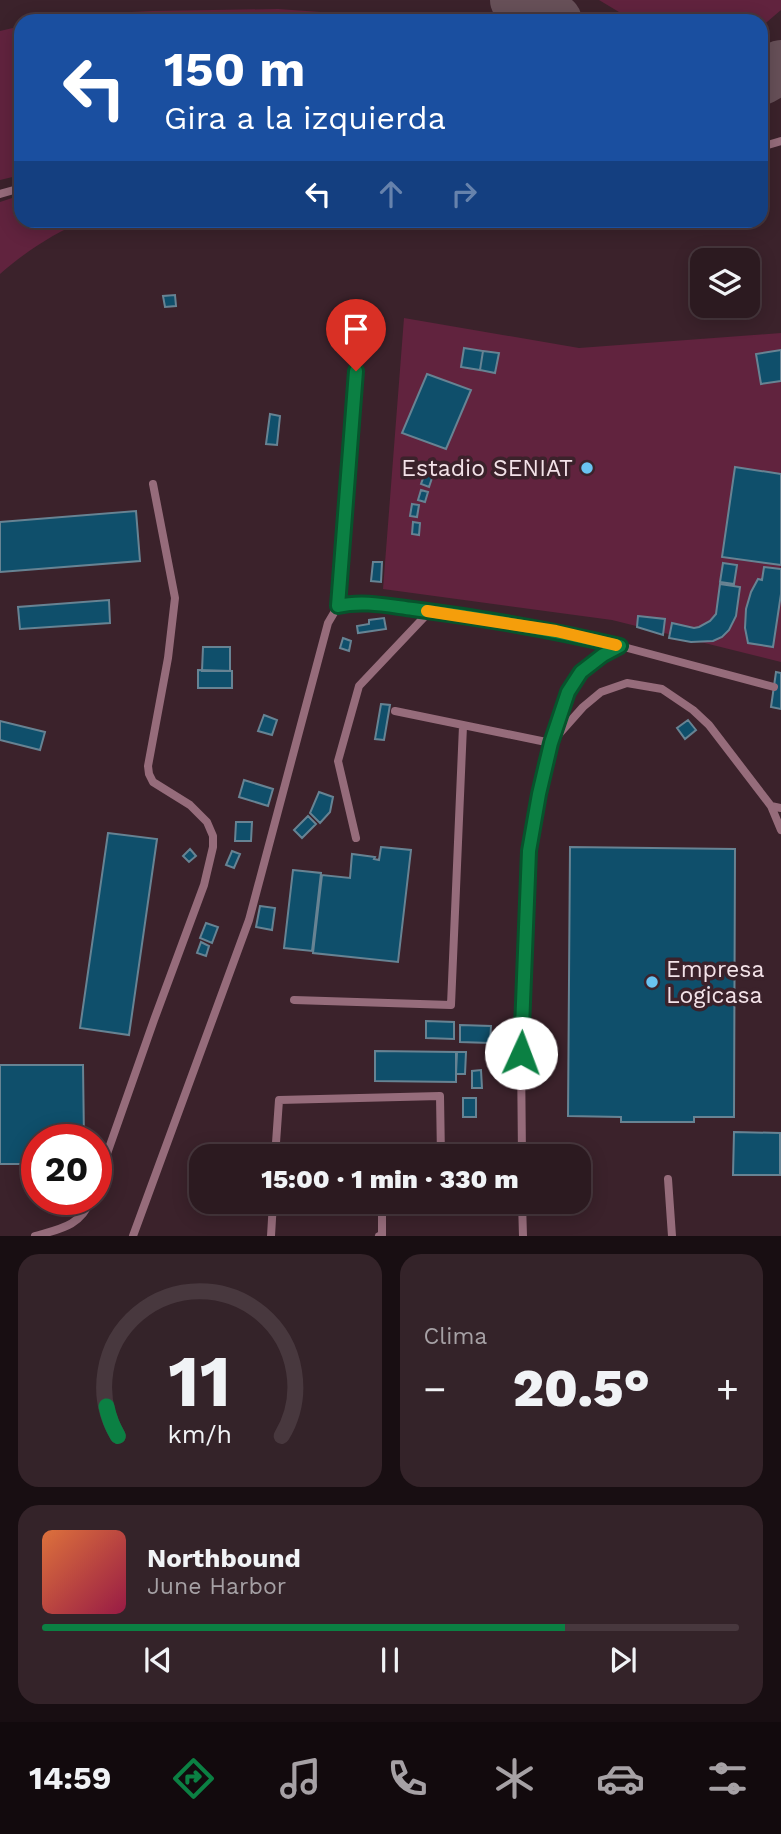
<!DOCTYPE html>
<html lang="es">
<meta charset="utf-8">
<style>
:root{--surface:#2c1a20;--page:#342329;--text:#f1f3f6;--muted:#a6a1a5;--line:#48383e;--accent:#0b8043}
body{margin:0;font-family:"Work Sans",sans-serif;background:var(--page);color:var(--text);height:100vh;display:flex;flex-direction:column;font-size:26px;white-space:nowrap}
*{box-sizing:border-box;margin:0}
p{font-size:23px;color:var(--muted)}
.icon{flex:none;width:38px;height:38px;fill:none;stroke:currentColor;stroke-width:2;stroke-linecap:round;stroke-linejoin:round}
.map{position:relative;height:1236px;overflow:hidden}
.details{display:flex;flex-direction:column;gap:18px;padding:18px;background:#180e12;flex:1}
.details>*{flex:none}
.top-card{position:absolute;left:14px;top:14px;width:754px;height:214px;border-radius:21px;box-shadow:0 4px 18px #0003,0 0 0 2px var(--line);background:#1a4fa0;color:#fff;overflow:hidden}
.fabs{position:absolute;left:690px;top:248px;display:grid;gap:14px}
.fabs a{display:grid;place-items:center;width:70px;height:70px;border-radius:14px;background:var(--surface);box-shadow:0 4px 18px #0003,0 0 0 2px var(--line);font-size:35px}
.speed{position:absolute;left:21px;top:1124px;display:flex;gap:14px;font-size:35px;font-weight:700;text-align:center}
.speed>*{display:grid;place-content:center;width:91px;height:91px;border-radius:50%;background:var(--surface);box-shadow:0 4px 18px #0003,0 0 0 2px var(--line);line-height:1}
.speed .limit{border:10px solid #d22;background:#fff;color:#111}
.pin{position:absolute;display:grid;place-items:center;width:60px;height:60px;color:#fff;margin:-72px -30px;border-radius:50% 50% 50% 0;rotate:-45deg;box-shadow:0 0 7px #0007}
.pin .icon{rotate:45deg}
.me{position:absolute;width:77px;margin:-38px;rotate:2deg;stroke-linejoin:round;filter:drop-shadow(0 0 5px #0008)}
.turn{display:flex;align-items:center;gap:24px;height:147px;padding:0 35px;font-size:32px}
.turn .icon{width:91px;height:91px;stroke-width:2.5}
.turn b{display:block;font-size:49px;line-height:60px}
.lanes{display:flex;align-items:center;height:66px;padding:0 35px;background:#0003;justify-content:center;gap:35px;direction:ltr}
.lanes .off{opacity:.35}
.big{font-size:52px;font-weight:800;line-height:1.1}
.details .card{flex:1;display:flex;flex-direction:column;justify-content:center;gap:10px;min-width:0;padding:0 24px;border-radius:21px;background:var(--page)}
.details .dial{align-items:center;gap:0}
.dial svg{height:182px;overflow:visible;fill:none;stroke:var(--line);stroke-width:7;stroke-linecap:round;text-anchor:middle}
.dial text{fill:var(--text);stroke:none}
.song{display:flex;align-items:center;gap:21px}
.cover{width:84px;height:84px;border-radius:10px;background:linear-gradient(135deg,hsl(20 70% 55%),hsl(340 70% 35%))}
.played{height:7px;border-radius:4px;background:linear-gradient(90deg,var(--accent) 75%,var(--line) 75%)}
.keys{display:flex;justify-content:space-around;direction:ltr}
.heat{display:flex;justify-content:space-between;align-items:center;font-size:38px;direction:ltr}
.details .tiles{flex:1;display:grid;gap:18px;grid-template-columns:1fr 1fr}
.card:last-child{grid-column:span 2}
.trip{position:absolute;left:189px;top:1144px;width:402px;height:70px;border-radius:21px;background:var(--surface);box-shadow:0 4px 18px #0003,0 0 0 2px var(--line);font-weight:800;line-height:70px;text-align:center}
.dock{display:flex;height:112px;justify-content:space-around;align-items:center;background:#120a0d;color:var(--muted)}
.dock .icon{width:49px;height:49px}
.dock .active{color:var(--accent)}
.dock b{font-size:32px;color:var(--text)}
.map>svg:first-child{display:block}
.green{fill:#61233e}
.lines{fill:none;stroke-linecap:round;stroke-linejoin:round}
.taxiway{stroke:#675058;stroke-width:54}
.building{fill:#0f4f6b;stroke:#678393;stroke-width:2}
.lane{stroke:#966c7b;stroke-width:8}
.route-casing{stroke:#07532c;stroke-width:18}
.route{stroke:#0b8043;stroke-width:12}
.slow{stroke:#f59e0b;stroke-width:12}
.poi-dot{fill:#6ac3f1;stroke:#3b222b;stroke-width:2.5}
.labels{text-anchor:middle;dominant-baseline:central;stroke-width:7;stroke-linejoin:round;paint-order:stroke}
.poi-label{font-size:23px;fill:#f3e2e8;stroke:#3b222b;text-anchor:end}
</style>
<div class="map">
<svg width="781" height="1236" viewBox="0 0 781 1236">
<rect width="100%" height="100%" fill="#3b222b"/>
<path class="green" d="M599,0H781V10L761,27V21H634Z
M278,9L335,13L383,21H41L89,14L152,11Z
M21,26V175L0,180V31Z
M21,195V220L84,221C54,233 25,252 0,274V202Z
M404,318L579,348L781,333V662L612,620L383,589Z"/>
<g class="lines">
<path class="taxiway" d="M517,0L555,21
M761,78L781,67"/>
</g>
<path class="building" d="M175,295L176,306L165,307L163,296Z
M464,348L483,351L480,370L461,367Z
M781,350V381L761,384L756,354Z
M483,351L499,353L495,373L480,370Z
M427,374L471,390L446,449L402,433Z
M270,414L280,416L277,445L266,444Z
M735,467L781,474V565L722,557Z
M425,473L433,475L429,487L421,484Z
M421,490L428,492L425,502L418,500Z
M412,504L419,505L417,517L410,516Z
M136,511L140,561L0,572V522Z
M413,522L420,523L419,535L412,534Z
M373,562H382L381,582L371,581Z
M723,563L737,565L734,584L720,582Z
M764,567L781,569V594L773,647L748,643L745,628L746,609L751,592L758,579L762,580Z
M720,584L740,587L736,616L729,630L722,637L713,641L691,642L669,638L672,623L694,628L699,627L710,621L716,614Z
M109,600L110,623L20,629L18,607Z
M638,616L665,619L663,635L637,627Z
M384,618L386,629L358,633L357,626L369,624V620Z
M343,638L351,641L349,651L340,648Z
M203,647H230V671H202Z
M198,670L232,671V688H198Z
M776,672L781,673V709L771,707Z
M381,704L390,705L384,740L375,739Z
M264,715L277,720L272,735L258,731Z
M688,720L696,730L685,739L677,728Z
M0,721L45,732L40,750L0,740Z
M244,780L273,789L268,806L239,797Z
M319,792L333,797L330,812L320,823L310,813Z
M308,816L316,824L302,838L294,830Z
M236,822H252L251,841H235Z
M108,833L157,839L129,1035L80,1028Z
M381,847L411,850L398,962L313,953L322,875L350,878L352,854L375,857L374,859L379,860Z
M570,847L735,849L734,1117H694V1122H621V1117L568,1116Z
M190,849L196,856L189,862L183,856Z
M232,851L240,854L234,868L226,865Z
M293,870L321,873L312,951L284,948Z
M260,906L275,908L272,930L256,927Z
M206,923L218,927L212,943L200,938Z
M201,942L209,946L206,956L197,953Z
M426,1021L454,1022V1039L426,1038Z
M460,1025L491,1026L490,1043L460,1042Z
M375,1051L456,1052V1082L375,1081Z
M457,1052H466L465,1074H456Z
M0,1065H83L84,1139H37V1164H0Z
M481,1070L482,1088H472V1071Z
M463,1098H476V1117H463Z
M734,1132L780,1133V1175H733Z"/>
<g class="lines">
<path class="lane" d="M761,147L781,141
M0,194L21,188
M338,606L358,344
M395,711L551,743L583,707L601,692L627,683L662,689L693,710L709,725L771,806L781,808
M771,806L781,830
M356,838L338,761L359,686L430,611
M294,1000L451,1005L463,726
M275,1157L279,1100L440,1096L441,1157
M522,1157L521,1053L529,851L539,794L551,743L568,692L581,672L603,655L620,646L774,687
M668,1179L672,1236
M96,1185L154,1020L204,885L213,847V836L207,822L190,805L153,782L149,774L148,766L168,658L175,598L153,484
M522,1202L523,1236
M35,1236C60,1229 81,1226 91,1199
M133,1236L249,920L328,623L338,606C362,600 389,606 413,609C483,618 552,630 620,646
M271,1236L273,1202
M379,1236L382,1235V1202"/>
</g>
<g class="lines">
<g class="route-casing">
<path id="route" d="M356,371L338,606C363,600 389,606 413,609C483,618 552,630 620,646L603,655L581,672L568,692L551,743L539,794L529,851L521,1053"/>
</g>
<use href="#route" class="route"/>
<path class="slow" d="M427,611L556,631L616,645"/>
</g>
<g class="poi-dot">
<circle cx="587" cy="468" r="7"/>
<circle cx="652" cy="982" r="7"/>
</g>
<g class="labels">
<g class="poi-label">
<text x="573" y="468">Estadio SENIAT</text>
<text x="666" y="969" text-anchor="start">Empresa<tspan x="666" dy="26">Logicasa</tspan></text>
</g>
</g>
</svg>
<div class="fabs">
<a><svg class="icon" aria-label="layers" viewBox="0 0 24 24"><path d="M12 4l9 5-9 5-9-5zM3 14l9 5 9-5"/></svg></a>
</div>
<div class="speed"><div class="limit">20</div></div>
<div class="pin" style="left:356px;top:371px;background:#d93025"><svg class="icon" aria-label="arrive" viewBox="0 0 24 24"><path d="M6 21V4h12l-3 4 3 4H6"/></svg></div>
<svg class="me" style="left:521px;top:1053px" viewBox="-20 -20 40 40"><circle r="19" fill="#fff"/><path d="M0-13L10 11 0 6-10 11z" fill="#0b8043"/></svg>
<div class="trip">15:00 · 1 min · 330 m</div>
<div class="top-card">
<div class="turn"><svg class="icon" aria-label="left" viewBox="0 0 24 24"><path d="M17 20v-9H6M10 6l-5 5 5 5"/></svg><div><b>150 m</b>Gira a la izquierda</div></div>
<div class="lanes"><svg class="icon" aria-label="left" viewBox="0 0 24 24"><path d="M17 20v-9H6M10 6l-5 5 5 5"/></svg><svg class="icon off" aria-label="ahead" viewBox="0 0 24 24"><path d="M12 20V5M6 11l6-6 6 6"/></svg><svg class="icon off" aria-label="right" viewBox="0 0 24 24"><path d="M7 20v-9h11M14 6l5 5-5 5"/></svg></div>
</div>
</div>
<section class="details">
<div class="tiles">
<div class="card dial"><svg viewBox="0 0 100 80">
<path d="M14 69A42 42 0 1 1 86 69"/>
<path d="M14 69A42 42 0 0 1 9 56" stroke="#0b8043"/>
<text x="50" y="56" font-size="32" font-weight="700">11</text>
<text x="50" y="72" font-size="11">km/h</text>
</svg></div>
<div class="card"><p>Clima</p>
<div class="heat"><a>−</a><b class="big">20.5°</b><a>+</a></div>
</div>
<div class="card">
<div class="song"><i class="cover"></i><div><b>Northbound</b><p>June Harbor</p></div></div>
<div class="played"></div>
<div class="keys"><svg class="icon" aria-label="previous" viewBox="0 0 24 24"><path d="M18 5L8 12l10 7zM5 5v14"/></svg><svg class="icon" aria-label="pause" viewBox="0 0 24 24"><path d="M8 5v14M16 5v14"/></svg><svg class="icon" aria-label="next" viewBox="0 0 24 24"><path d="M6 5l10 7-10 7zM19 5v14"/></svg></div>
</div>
</div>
</section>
<nav class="dock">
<b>14:59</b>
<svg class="icon active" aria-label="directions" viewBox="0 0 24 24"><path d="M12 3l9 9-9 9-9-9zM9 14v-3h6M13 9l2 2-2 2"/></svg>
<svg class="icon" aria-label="music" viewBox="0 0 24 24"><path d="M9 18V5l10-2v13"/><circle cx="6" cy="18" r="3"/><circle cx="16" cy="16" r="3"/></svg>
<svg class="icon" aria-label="phone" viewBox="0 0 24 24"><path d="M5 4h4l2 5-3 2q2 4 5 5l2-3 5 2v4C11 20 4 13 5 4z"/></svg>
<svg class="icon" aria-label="climate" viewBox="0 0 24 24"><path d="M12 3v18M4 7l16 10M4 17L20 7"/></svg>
<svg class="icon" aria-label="car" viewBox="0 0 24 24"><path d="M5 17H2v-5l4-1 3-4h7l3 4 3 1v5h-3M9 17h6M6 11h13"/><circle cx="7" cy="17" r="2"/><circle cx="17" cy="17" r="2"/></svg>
<svg class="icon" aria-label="filters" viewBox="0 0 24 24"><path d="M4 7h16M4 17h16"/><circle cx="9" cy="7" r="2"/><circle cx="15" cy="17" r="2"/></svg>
</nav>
